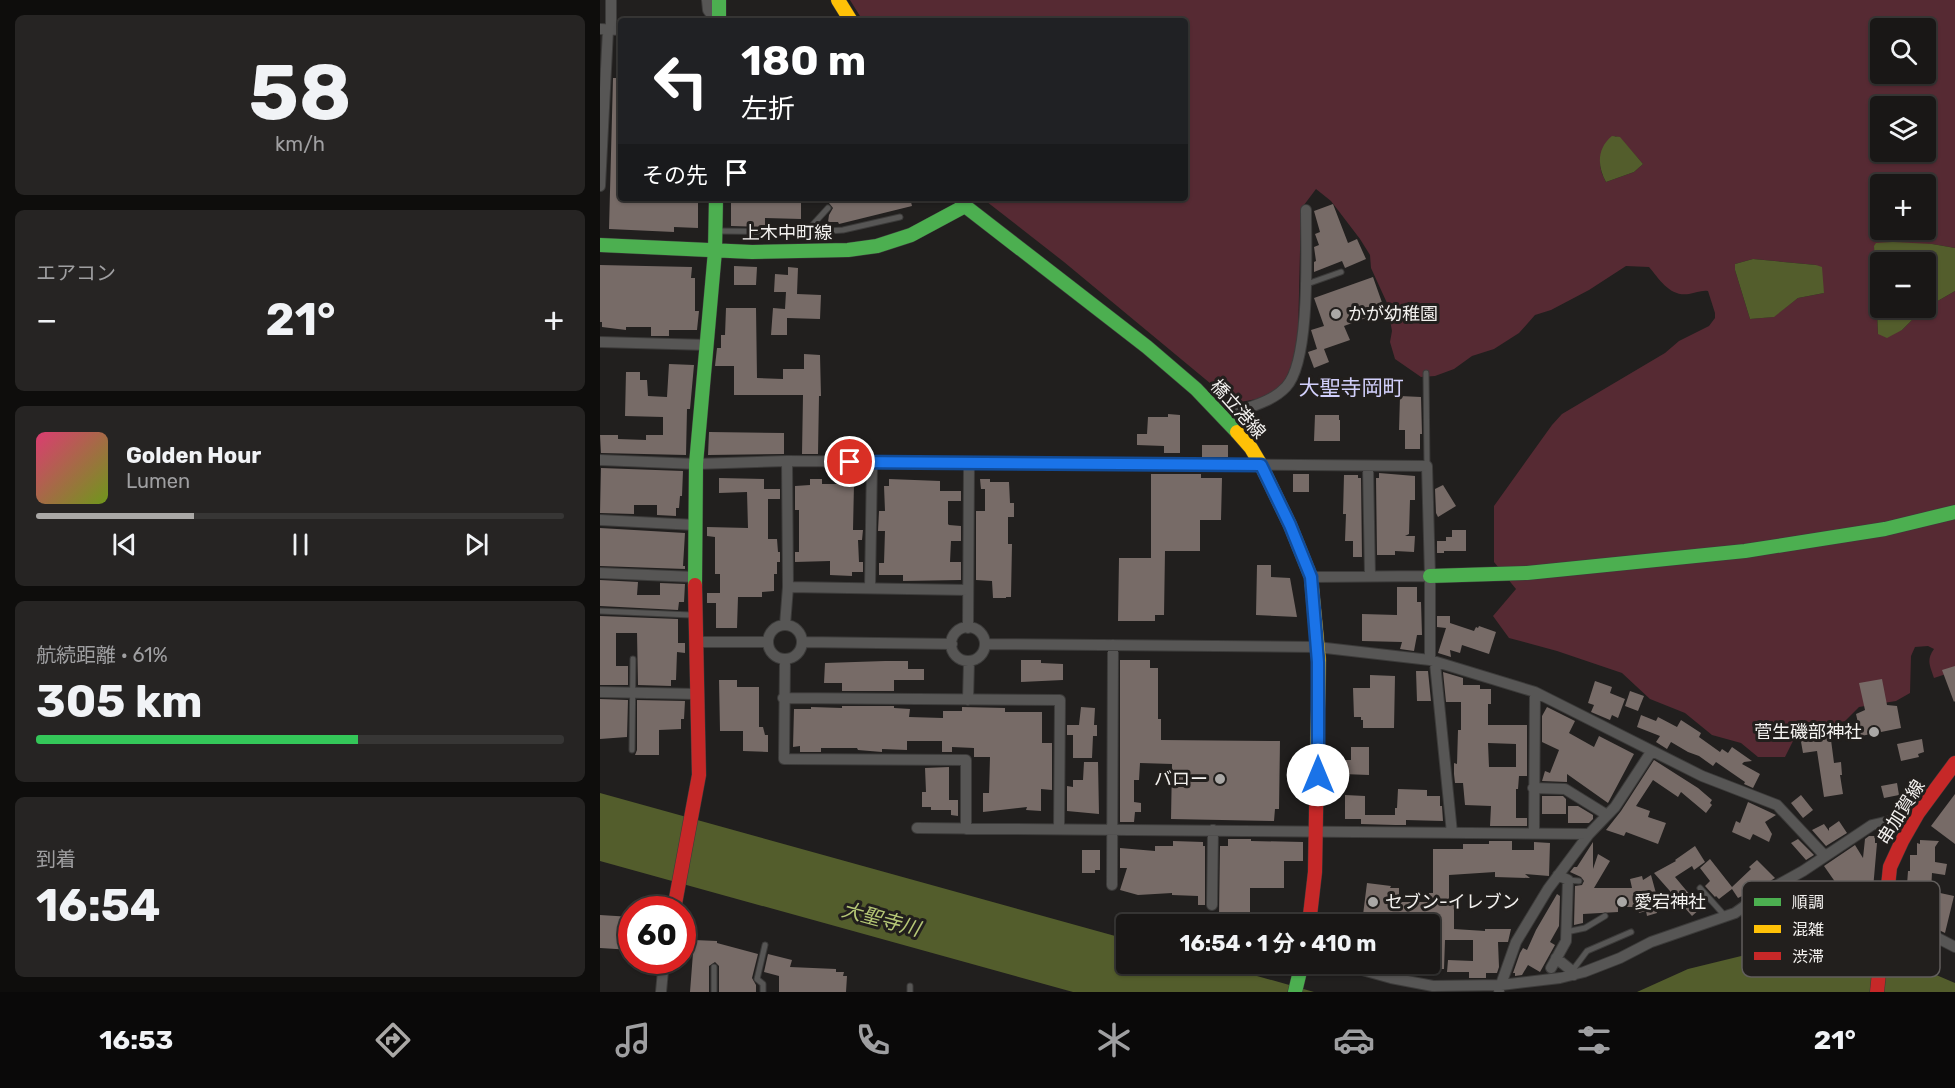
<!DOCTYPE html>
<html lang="ja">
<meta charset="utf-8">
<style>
:root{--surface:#191716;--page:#262423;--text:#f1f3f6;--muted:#9f9fa1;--line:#373635;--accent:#aaa8a6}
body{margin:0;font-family:Rubik,"Noto Sans JP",sans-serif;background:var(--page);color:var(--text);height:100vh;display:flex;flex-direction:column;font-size:22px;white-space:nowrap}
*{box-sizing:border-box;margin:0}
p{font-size:20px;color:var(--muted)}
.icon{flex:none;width:33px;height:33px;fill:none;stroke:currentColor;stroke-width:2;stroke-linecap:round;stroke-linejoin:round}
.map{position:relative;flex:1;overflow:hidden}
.sheet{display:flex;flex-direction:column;gap:15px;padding:15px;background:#0e0d0c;width:600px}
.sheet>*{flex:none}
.top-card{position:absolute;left:18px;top:18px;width:570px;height:183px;border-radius:6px;box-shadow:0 2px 4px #0004,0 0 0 2px var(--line);background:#202124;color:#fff;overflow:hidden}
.tools{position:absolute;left:1270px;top:18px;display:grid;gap:12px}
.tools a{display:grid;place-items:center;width:66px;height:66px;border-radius:6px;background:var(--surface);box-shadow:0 2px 4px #0004,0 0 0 2px var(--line);font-size:30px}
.speed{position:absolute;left:18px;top:896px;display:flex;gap:12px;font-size:30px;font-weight:700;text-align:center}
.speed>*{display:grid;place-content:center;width:78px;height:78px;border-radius:50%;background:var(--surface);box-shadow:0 2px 4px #0004,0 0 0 2px var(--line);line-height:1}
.speed .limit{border:9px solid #d22;background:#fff;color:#111}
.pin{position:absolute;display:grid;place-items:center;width:51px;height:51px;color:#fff;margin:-26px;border:3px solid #fff;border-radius:50%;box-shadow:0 2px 6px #0007}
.me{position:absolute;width:66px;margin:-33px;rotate:0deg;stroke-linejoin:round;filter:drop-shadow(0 0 4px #0008)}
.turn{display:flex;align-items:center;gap:21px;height:126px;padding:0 24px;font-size:27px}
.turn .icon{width:78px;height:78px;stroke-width:2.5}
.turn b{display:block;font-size:42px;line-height:51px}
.then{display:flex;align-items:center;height:57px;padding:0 24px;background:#0003;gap:12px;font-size:22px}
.big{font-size:45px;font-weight:700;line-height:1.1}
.sheet .card{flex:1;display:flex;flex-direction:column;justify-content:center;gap:9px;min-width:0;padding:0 21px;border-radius:9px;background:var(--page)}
.sheet .dial{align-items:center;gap:0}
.dial b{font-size:78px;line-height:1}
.song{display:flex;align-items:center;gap:18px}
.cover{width:72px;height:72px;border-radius:9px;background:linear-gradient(135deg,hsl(340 70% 55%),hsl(80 70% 35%))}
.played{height:6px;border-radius:3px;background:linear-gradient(90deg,var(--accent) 30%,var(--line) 30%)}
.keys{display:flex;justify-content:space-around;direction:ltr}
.heat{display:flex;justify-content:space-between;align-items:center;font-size:33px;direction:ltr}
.charge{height:9px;border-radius:4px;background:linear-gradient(90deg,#34c759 61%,var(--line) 0)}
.trip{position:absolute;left:516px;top:914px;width:324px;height:60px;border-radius:6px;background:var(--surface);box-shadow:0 2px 4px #0004,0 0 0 2px var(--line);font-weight:700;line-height:60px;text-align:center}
.menu{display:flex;height:96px;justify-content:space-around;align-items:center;background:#0a0909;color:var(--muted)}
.menu .icon{width:42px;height:42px}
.menu .active{color:var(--accent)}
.menu b{font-size:27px;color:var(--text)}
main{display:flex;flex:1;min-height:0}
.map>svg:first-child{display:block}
.green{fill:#562a33;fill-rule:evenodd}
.water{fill:#535d2c;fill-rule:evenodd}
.building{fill:#776b67;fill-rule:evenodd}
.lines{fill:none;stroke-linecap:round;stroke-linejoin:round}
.lane-casing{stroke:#3c3b3a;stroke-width:7}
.street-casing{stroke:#3c3b3a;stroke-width:12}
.fast-casing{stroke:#3c3b3a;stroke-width:15}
.slow-casing{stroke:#3c3b3a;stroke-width:15}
.jam-casing{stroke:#3c3b3a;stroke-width:15}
.lane{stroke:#575655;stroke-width:5}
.street{stroke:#575655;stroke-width:10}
.fast{stroke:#4caf50;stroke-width:14}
.slow{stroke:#ffc107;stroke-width:14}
.jam{stroke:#c62828;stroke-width:14}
.route-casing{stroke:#114b97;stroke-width:15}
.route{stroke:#1a73e8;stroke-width:10}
.poi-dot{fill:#aaa8a6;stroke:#221f1d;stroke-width:2}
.labels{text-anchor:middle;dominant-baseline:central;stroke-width:6;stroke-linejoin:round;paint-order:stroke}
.street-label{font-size:18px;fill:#f3f1ef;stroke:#221f1d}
.poi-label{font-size:18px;fill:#f3f1ef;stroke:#221f1d;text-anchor:start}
.water-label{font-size:20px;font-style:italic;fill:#b6c876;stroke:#221f1d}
.quarter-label{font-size:21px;fill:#d2d0fc;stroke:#221f1d}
.key{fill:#221f1d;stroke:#615e5c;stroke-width:1.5}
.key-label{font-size:16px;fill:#f3f1ef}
</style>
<main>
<section class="sheet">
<div class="card dial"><b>58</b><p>km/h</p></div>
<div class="card"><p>エアコン</p>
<div class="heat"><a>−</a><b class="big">21°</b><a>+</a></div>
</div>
<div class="card">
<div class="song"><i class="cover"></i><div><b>Golden Hour</b><p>Lumen</p></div></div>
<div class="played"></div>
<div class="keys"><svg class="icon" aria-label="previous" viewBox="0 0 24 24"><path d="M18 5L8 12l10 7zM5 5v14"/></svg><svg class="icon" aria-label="pause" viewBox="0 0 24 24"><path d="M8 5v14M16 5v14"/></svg><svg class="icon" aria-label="next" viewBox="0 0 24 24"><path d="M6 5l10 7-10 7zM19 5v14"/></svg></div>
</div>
<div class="card"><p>航続距離 · 61%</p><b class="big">305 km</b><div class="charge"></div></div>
<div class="card"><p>到着</p><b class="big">16:54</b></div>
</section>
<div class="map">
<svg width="1355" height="992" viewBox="0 0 1355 992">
<rect width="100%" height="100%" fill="#211f1e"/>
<path class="green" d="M250,0H1355V248L1332,244L1274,246L1278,334L1302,330L1322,310L1355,291V671L1334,678C1330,666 1326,660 1334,649L1328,646L1315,647L1311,656L1310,693L1296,701L1259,707L1245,721L1198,731L1185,757H1158L1141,743L1112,735L1085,713L1050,699L1022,673L957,651L909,638L893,616L916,589L894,562V506L952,425L962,414L1065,353L1079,341L1109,326L1115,318V313L1108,291C1101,290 1096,293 1089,294C1070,297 1060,280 1049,267L1026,266L989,290L951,310L935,315L919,333L894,349L872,356L854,369L835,376L821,377L795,359L790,342L792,331L787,303L771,268L770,255L760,239L731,201L716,189L701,209L698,336L694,360L682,387L663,398L634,403L464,262L382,198H585V21H263ZM1281,28H1326V74H1281ZM1281,106H1326V152H1281ZM1015,136L1020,138L1043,164L1034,172L1006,182C994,160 1003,154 1015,136ZM1281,184H1326V230H1281ZM1153,259L1216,265L1224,293L1198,298L1173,317L1150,319L1135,270V264Z"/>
<path class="water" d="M1012,136L1020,137L1043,164L1034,172L1006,182C997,166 997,148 1012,136Z
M1293,242L1332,244L1355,248V291L1322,310L1302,330L1287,338L1278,334L1274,246L1276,243ZM1281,262H1326V308H1281Z
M1153,259L1216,265L1222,267L1224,293L1198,298L1174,317L1150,319L1135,270V264Z
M0,793L526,939V963H611L714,992H473L0,861Z
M1174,948L1301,960L1355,983V992H1037L1088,969Z"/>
<path class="building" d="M13,78H21V198H98V228L74,227V232L9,229Z
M154,198H201V219L165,218V227L131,226V203H154Z
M229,198H310L312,206L239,224L238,222H228L229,215L233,208L229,203Z
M733,204L748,243L757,239L766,259L745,268L742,261L714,272V262L716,261L714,247L719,245L715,234L720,232L714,211Z
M0,265L92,267L91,278H95V311H99L97,330H69V336H51V327H26V330L2,327V322H0Z
M134,266L157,267L156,285H134Z
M188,267L198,268L197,294L221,295L220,319L187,318V335H171L173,308L185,309L186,292H174L175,274L188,275Z
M773,277L785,311L744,326L750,340L724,349L729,362L714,368L708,352L717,349L711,330L724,326L714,298Z
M126,308H156L157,378L183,379V369H204V354L220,355L221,396H219L218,454H202L203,395H134V366H115L117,348H121V335H125Z
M69,364L94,365L90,409H87L86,455L1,453L0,435H18V439L46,440V435H63V417L25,416L26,372H40V380H47L48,396L67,397Z
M800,396L821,397L822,434H820V449H805V430H799Z
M568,414L580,415V453H564V446L537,445V434H547L548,417H568Z
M715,415H739V420H740V441H714Z
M109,432L184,433V454L108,455Z
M602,445H628V457H602Z
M1,468L83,471L82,496H80L79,508H76V516L57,515V505H34V514L0,513Z
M779,473L815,476V500H810L809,534L805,536H815L814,552L795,551V555H777L776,478H779Z
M551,474H601V478H622L621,520H600V551H565L564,615H555V621H518L519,558H551Z
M693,474H709V492H693Z
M744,475H758V478H761L762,557H753V541H745L746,514H743Z
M119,478L164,479V489H180V499H168V539H177L178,552H180V562H177V574H174V591L162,592V597H138L137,628H116V603H107V593H120V574H115V537L107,536V527L148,528L147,492L119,493Z
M210,479H222V484H254L253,530H263L262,540H258L259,562H263V572H252V576L230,575V561L195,562V552H199V510H195V486L210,485Z
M289,479L340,481V491H361V501H348V524L349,525L361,526V541H351L350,562H361V580L303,581V575H279V563H284L285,531H278L279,511H285L284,486H289Z
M380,479H390V482H409L410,503H414V517H408V544H412L411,597H406V598H393L392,581L376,580V511H385V489H381Z
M843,485L856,506L838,517L836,513L835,489Z
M0,528L85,533L83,566H85V569L0,566Z
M852,530H866V551H844V553H837V541H846V537H852Z
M657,565H671V577L690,578L697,617L656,615Z
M0,580L38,582L37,595H60V583L85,584L84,602H79L78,610L0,606Z
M797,587H817V602H821L822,635H817L814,651L800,649L802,642L762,641V614L797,615Z
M0,616L78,619V643H85V653L77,652L76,680H71V686L38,685L37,633H16V666H28V685H0Z
M837,616H850V623L874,631L876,627L878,628L879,626L896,632L889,654L862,645L860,653L850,650L851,657L838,653L846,628L837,627Z
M421,660H441V663L463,664V680L421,682Z
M520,660H550V668H558V719H561V740L680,741L679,809H675L674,821L571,819L572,764L540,763L539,780H534V802L541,803V812H535L534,822H520Z
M285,661H308V669H324V680H294V691H242V683H224L225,663Z
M1355,666V701L1354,702L1342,670Z
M816,671H828L831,701H817Z
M843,672L863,678V685H880V689H891V704H888V725H927V776H919L918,789H916V818H927V826H890L891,806L865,805L863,783H855L854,774V763L857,764L858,730H861V702H846ZM888,743L916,744V767H889Z
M770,675L795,676L794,728H763V720H761V717H754L753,688H770Z
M1282,679L1287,705L1297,706L1301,728L1261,736L1256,714L1265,710L1259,683Z
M119,680H137V687H159V727H163L165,735H168V752L143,751V731H120Z
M995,681L1012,687L1010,693L1025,699L1018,718L1012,715L1010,720L991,712L994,705L988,703Z
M1030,691L1044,696L1038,711L1025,706Z
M0,699L28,700L27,737L0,739Z
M37,700L85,701L84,719H81V729L59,730V755H35L37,750Z
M242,706H294V708L310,709L309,717L343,718V711H362V707L405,708V712H442V743H452V790L441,789V811L426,810L427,807L383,812V793H389L390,757H374V748L352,747V752H342V741H307V750L282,749V752L258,750L257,748H221V752H200V746L193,747L194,709H211V707L242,708Z
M481,707L495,708L494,725H497V736H493L492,758H473V735H467V725H479Z
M947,707L975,721L969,733L994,747L999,736L1034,754L1008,803L967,774V782L942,781L945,771L950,773L959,750L942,742V716Z
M1041,715L1056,721L1058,717L1077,727L1081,720L1101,733L1099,737L1120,752L1122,749L1128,753L1132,747L1152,761L1144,762L1142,764L1160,774L1153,788L1144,784L1145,782L1116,762L1113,766L1099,756L1088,752L1071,742L1067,749L1056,742L1060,736L1037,727Z
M1230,732L1234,763L1241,762L1242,775H1240L1243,794L1224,797L1217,751L1203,753L1200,736Z
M1322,739L1324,752L1318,754L1319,757L1301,761L1297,744Z
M751,747H769V775L743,774V760H751Z
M1054,760L1098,788L1112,800L1110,803L1112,805L1106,813L1081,792L1078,797L1053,780L1036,806L1050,811L1048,817L1066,823L1058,844L1026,832L1024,836L1006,830L1021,811Z
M484,762H498L499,814L467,811V786L473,787V780H483Z
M349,767V800H358V816L351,815V810H331V807H322V792H326L325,768Z
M1297,783L1299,795L1284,798L1281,786Z
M798,789L827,790V796H840V806H842L843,821L806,820V825H795L761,824V819H745V795L765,796V815H795V808H797Z
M1355,794V844L1331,826Z
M1201,795L1213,810L1203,818L1191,803Z
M942,796H963L966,799V814H942Z
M1148,802L1176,815L1165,822L1172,834L1169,842L1153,834L1150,840L1132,832L1136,821L1140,823Z
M968,806H978L993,815V819L989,823H968Z
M1239,821L1247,833L1226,846L1212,830L1224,824L1229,831V828Z
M1269,836H1275V843H1277L1273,889H1270L1267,909L1234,906L1235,896H1245L1224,866L1255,845L1263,858L1265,839Z
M628,839H651V841L703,842V861H684V888H650V916H619L620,846H628Z
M1198,839L1214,855L1206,860L1191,843Z
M1320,840L1339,841L1335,847V862L1347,864L1345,875L1332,873L1331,891L1354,896L1345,933L1335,928L1336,923L1317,922L1304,918L1305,906L1315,907L1319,886L1307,885L1308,871H1310V855H1317V843L1320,844Z
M573,841L603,842V846H605V905H598V896L572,895V893L538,895L520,890L527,868H520V848L555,851V846H573Z
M889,841H912V850H934V842L950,843L949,876L925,874L930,878L895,877V872L849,875V903H854V929L885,931V929H911L908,942H898L899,967L897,973H886V978H869V972H847L848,960L873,961V940H845L844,969H830V920L799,919V921L763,915L767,883L791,886L790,888H799V902H829V893H833V849H863V844H889Z
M993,842V869L998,854L1010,861L994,888H1032L1030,879L1042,876L1043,880L1051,875L1060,908L1056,910L1057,913L1047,916L1046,911L1039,913L1037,907H1018V912L983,914V923L974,925L975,886L982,885L984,881L981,877L970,872L974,867H977Z
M1095,846L1105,862L1094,870L1092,866L1075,877L1101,908L1092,916L1054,873L1076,861L1075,860Z
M482,850H500V870H495V873H482Z
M1110,859L1132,887L1151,869L1149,867L1157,860L1175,878L1143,898L1142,896L1138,898L1132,889L1119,899L1116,896L1115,897L1105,886L1110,881L1100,868Z
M957,894L960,896L959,926L950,942L955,945L940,972L928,965L922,975L915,976V973H913L920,953L923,948L927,950L936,930Z
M0,915L32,917V950L0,948Z
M94,940L117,941V943L158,954L152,978L156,985V992H119V966L115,962L109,966V992H90Z
M168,954L192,960L190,967L236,969V972H244L243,976H247L246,992H179V976L164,972Z"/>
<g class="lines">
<g class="lane-casing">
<path id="lane" d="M117,231L214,232L243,230L300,217
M206,232L228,208
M707,284L741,272
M826,373L827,466
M0,611L91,615
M32,750L33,659
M968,880L979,881
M1100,888L1125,916
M966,932L985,928L1005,916
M972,971L987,951L1031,932
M114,992V967
M163,992V984L157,979L165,945
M310,992V986"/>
</g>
<g class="street-casing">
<path id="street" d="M107,0L108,10L116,21
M0,29L21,30
M11,30V0
M0,186L8,30
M0,342L108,345
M625,417C645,407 670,404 686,387C711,361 706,248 706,210
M0,460L96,464L187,461L827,466L830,576V660
M768,467L770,576
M0,520L95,525
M0,573L95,577
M711,577L830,576
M188,587L368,590
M270,588L272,462
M168 642a17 17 0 1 1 34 0a17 17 0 1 1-34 0Z
M185,625L188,587L187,461
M351 644a17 17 0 1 1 34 0a17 17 0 1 1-34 0Z
M368,628L369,463
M96,642H168
M203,642L352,644
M385,644L717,647L830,660L935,692L1102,776L1177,805L1224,855
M185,660L184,759L366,760V829
M835,663L852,833
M0,692L96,694
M183,698L460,700L459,829
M368,700L369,661
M933,788L965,789L1007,815
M317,828L989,834
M934,833L935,692
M512,885L513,645
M612,905L613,830
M1274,921L1307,926L1328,933L1355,947
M956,958L972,971L974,975
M737,963L791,978L833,986L901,985L960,978L984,972L1020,958L1051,942L1135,913L1163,893L1203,871L1272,825L1298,819L1315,820
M951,968L966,941L968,880L958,875
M899,990L916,942L948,889L989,834L1015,807L1051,752
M61,992L64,960"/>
</g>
<g class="fast-casing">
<path id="fast" d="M119,0V21
M360,198L365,206L547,347L596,389L637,432
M0,245L152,252L248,250L277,246L311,235L365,206
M830,576L927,573L1145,551L1285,529L1355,512
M95,585L96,464L115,251L116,198
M695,992L702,963"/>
</g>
<g class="slow-casing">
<path id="slow" d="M238,0L251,21
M637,432L651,448L661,465L690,525L711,577L719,661L717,758"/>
</g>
<g class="jam-casing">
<path id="jam" d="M74,909L99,775L95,585
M709,924L715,872L717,758
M1277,992L1290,867L1302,841L1318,813L1355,763"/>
</g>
<use href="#lane" class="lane"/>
<use href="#street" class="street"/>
<use href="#fast" class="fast"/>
<use href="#slow" class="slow"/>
<use href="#jam" class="jam"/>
</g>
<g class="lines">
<g class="route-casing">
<path id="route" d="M250,462L661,465L690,525L711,577L718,662V775"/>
</g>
<use href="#route" class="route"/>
</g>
<g class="poi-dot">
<circle cx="736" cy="314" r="6"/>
<circle cx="1274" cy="732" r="6"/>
<circle cx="620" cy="779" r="6"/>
<circle cx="773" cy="902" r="6"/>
<circle cx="1022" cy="902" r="6"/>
</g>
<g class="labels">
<g class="street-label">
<text x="187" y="233">上木中町線</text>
<text transform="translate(638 409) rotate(48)">橋立港線</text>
<text transform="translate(1301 812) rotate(-58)">串加賀線</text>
</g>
<g class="poi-label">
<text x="748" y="314">かが幼稚園</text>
<text x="1262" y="732" text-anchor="end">菅生磯部神社</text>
<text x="608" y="779" text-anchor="end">バロー</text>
<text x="785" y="902">セブン-イレブン</text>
<text x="1034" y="902">愛宕神社</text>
</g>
<g class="water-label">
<text transform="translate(281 919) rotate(15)">大聖寺川</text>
</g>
<g class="quarter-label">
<text x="751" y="387">大聖寺岡町</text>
</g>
</g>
<rect x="1142" y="881" width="198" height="96" rx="9" class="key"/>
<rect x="1154" y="898" width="27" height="8" fill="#4caf50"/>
<rect x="1154" y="925" width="27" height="8" fill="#ffc107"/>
<rect x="1154" y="952" width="27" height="8" fill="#c62828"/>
<g class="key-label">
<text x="1192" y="908">順調</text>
<text x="1192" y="935">混雑</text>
<text x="1192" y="962">渋滞</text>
</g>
</svg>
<div class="tools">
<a><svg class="icon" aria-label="search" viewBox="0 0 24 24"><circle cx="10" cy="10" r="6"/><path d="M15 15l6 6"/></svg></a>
<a><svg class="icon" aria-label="layers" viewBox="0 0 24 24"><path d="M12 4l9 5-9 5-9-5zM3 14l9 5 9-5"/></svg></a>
<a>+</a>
<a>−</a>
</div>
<div class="speed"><div class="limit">60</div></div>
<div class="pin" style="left:250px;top:462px;background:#d93025"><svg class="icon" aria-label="arrive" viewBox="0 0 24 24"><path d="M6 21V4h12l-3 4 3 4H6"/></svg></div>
<svg class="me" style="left:718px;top:775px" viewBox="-20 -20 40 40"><circle r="19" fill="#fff"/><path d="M0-13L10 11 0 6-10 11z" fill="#1a73e8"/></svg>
<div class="trip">16:54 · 1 分 · 410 m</div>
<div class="top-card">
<div class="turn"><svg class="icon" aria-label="left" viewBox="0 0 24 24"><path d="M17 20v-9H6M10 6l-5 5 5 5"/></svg><div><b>180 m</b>左折</div></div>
<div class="then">その先<svg class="icon" aria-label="arrive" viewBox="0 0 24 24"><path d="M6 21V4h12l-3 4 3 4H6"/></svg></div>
</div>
</div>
</main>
<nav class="menu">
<b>16:53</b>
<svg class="icon active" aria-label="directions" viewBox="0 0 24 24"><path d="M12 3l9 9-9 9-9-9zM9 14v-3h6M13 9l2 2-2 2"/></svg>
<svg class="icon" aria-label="music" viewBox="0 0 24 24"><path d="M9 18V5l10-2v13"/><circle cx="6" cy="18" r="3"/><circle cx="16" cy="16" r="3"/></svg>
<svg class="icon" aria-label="phone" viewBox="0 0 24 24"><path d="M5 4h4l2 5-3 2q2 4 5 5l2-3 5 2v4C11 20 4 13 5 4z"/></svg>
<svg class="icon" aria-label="climate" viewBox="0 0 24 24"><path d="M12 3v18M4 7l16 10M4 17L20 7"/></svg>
<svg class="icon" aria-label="car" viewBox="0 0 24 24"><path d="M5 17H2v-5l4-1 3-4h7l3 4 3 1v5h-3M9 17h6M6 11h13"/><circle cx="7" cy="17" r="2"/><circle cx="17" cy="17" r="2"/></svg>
<svg class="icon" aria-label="filters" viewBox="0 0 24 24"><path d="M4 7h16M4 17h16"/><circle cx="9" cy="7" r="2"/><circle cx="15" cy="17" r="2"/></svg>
<b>21°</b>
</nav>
